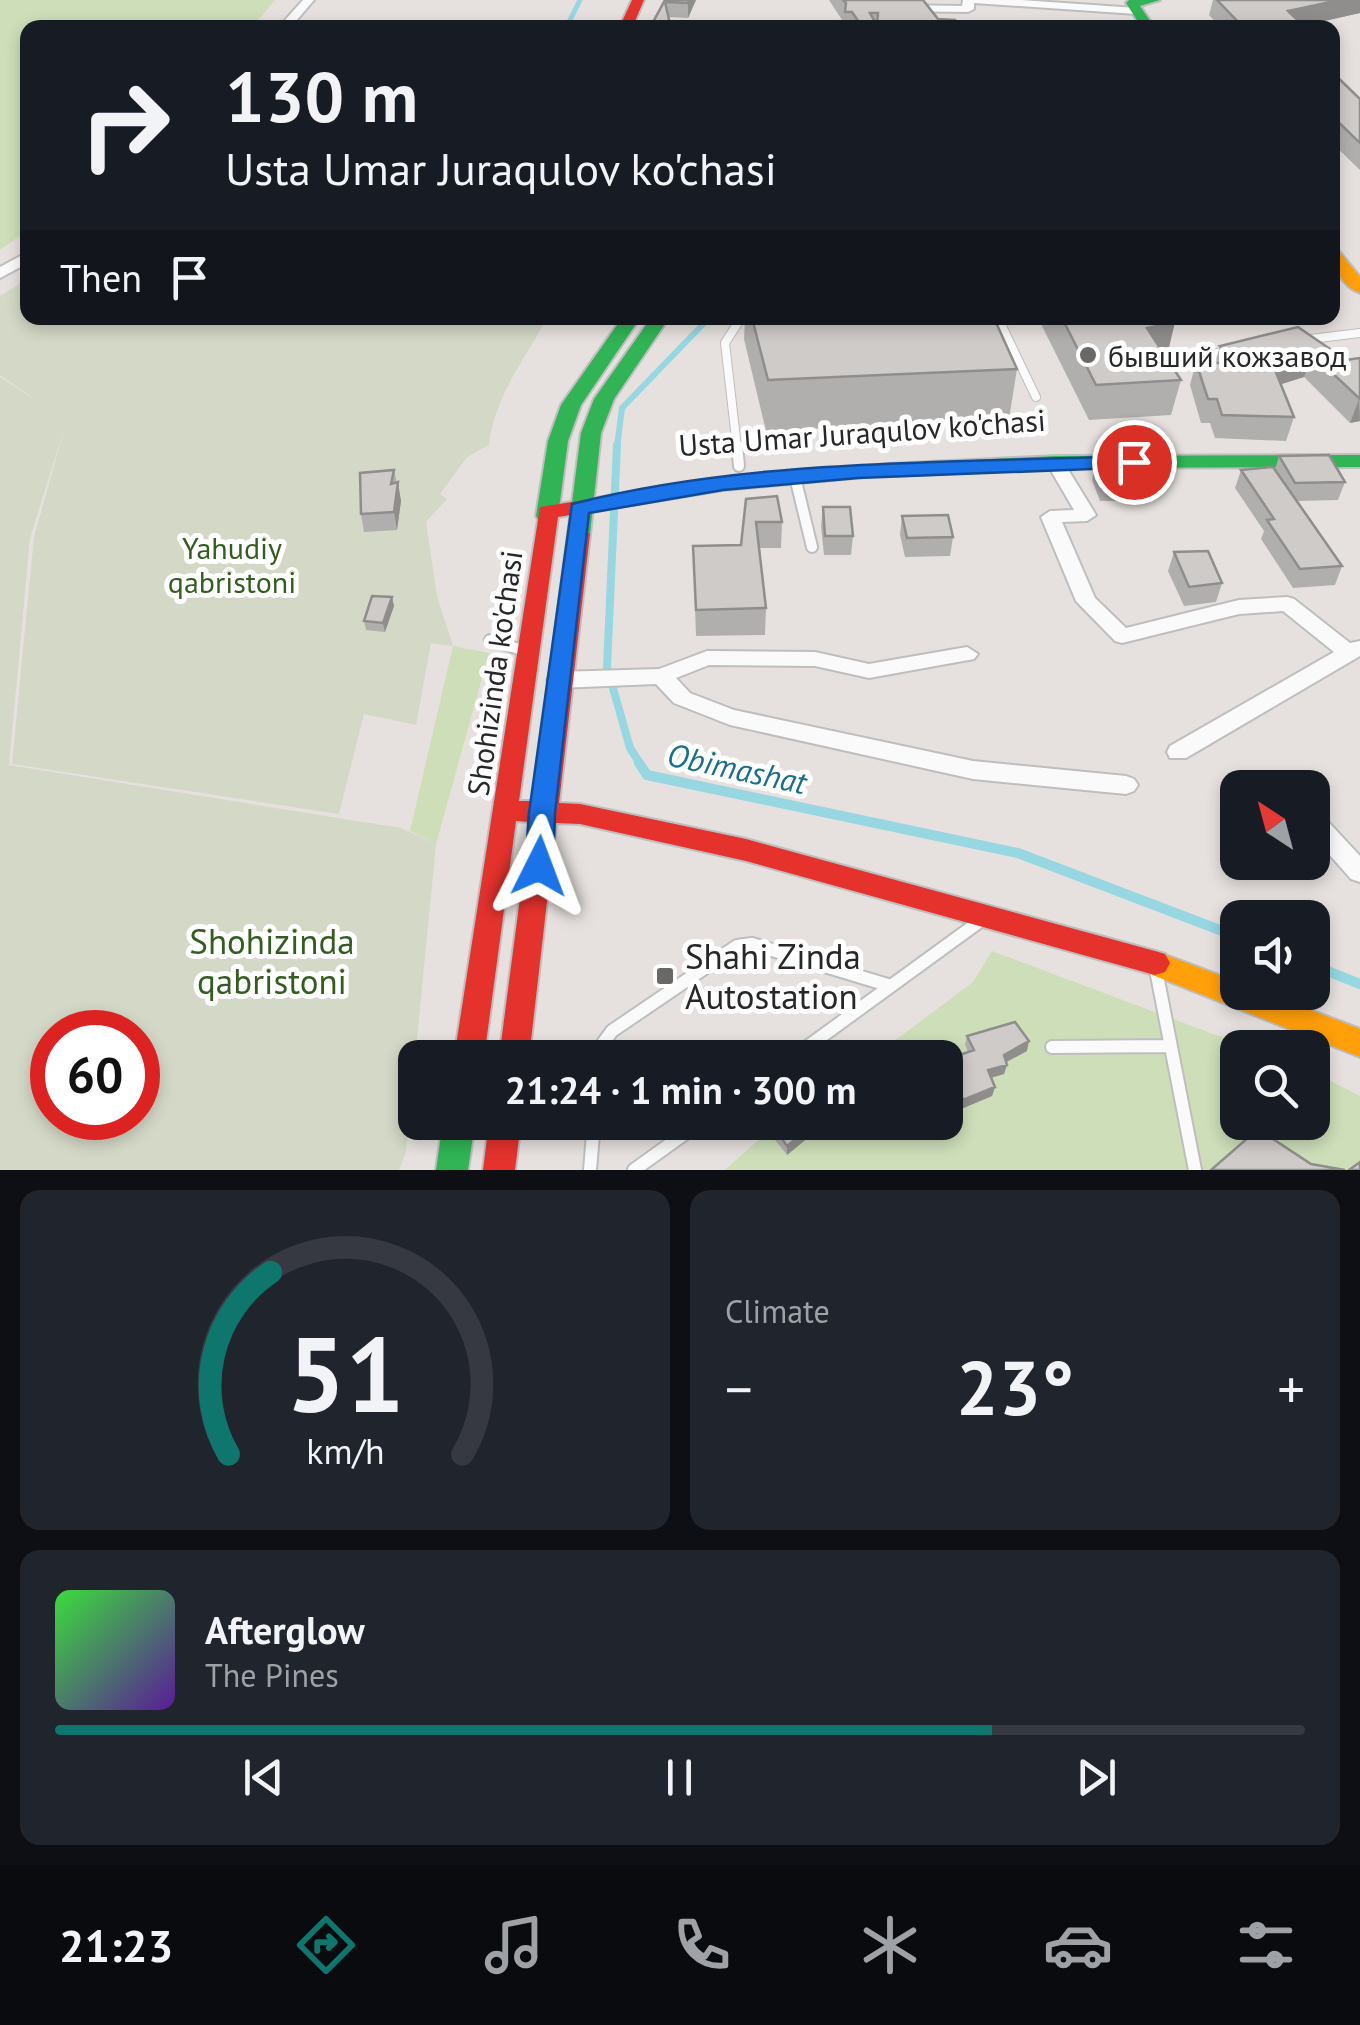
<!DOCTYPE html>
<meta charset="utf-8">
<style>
:root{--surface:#171b24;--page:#20242c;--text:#f1f3f6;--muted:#9ea1a6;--line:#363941;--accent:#0f766e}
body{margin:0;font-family:"PT Sans",sans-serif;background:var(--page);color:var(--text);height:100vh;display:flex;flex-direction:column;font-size:38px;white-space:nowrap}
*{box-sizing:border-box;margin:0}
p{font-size:32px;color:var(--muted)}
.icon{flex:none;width:55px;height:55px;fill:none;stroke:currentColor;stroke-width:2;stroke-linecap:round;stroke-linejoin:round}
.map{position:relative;height:1170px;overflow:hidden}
.drawer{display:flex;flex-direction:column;gap:20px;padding:20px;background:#0d0f14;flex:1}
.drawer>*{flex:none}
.top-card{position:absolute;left:20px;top:20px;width:1320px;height:305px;border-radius:20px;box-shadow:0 5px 15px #0003;background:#171b24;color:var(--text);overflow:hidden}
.needle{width:65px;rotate:324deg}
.buttons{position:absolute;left:1220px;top:770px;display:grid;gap:20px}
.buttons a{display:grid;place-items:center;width:110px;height:110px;border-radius:20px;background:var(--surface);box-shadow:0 5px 15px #0003;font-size:50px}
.speed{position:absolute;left:30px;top:1010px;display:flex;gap:20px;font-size:50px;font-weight:700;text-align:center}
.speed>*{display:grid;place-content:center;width:130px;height:130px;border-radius:50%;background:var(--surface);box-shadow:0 5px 15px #0003;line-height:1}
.speed .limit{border:15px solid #d22;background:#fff;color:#111}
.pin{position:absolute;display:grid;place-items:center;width:85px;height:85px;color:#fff;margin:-42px;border:5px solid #fff;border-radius:50%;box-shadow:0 2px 10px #0007}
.me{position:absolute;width:110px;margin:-55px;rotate:3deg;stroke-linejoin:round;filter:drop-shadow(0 0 8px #0008)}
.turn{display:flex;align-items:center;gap:35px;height:210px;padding:0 40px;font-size:45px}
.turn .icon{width:130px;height:130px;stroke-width:2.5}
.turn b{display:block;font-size:70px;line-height:85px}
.then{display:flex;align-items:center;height:95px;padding:0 40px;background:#0003;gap:20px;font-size:38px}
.big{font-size:75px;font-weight:700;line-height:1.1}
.drawer .tile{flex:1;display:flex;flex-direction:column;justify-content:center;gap:15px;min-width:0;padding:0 35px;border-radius:20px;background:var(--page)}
.drawer .dial{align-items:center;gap:0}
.dial svg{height:260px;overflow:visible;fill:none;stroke:var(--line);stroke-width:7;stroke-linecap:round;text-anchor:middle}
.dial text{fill:var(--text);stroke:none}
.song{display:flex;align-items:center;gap:30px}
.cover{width:120px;height:120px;border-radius:15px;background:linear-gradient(135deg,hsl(120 70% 55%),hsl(270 70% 35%))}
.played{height:10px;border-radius:5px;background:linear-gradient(90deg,var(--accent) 75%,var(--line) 75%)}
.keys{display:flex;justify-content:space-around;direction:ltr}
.heat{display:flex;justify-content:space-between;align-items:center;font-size:55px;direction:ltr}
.drawer .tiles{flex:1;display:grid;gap:20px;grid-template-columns:1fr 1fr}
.tile:last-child{grid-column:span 2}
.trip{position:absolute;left:398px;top:1040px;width:565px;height:100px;border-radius:20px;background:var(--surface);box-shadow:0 5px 15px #0003;font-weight:700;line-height:100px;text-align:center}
.tabs{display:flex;height:160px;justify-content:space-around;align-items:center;background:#090b0e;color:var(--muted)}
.tabs .icon{width:70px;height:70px}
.tabs .active{color:var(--accent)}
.tabs b{font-size:45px;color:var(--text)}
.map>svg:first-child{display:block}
.green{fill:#cddeb9}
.cemetery{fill:#d4d8c6;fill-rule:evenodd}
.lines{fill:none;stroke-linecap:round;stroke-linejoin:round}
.stream-far3{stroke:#96d7e2;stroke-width:5}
.stream-far2{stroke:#96d7e2;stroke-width:6}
.stream-far1{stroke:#96d7e2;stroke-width:8}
.stream{stroke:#96d7e2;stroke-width:10}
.lane-far2-casing{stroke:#bfbebf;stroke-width:10}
.lane-far1-casing{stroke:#bfbebf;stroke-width:14}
.lane-casing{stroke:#bfbebf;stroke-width:16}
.street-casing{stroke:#bfbebf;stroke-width:4}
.fast-casing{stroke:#bfbebf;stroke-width:4}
.slow-casing{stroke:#bfbebf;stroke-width:4}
.jam-casing{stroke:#bfbebf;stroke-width:4}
.lane-far2{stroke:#fbfafa;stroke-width:8}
.lane-far1{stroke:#fbfafa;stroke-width:10}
.lane{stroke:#fbfafa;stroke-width:12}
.street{fill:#fbfafa;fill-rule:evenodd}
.fast{fill:#30b455;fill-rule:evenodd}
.slow{fill:#ff9f0a;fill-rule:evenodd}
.jam{fill:#e5322d;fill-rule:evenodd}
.wall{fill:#b1afad}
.shaded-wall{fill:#908e8d}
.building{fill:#cecbc9;stroke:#908e8d;stroke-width:2.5;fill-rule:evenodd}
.route{fill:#1a73e8;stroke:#114b97;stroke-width:2.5}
.poi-dot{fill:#6a6867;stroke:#fff;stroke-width:4}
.labels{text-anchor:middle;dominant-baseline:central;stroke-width:10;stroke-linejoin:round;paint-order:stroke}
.poi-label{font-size:30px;fill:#272727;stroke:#fff;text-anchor:start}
.street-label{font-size:30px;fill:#272727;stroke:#fff}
.park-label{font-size:30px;fill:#335d1f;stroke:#fff}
.water-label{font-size:32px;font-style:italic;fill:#18708b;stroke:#fff}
.near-park-label{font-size:35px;fill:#335d1f;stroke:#fff}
.near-poi-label{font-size:35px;fill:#272727;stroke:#fff;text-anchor:start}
</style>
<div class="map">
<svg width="1360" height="1170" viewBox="0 0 1360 1170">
<rect width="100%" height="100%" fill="#e6e1de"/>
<path class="green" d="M0,0H275L252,27L28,28L27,231L0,250Z
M453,646L489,653L436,844L410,831Z
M992,951L1248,1047L1238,1048V1122H1312L1313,1072L1360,1096V1170H725L768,1131L787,1154L827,1123L945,1122V1058L873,1057L973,982Z"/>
<path class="cemetery" d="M27,279L28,318H547C524,361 495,395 489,445L467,457L440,494L447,499L426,522L437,596L453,646L431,643L416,725L364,714L339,814L12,764L34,537L64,430L30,538L9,765L401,828L436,844L406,1152L399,1170H0V377L37,401L0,375V296ZM52,1032H138V1118H52Z"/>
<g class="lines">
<path class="stream-far3" d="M566,28L580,0"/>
<path class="stream-far2" d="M617,447L622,408L709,318"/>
<path class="stream-far1" d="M617,445L607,667L630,748L641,765"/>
<path class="stream" d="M639,763L647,775L1018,853L1238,937
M1312,965L1360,984"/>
<g class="lane-far2-casing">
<path id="lane-far2" d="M998,318L1036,397
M1302,340L1360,333
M1177,359L1230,351
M737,447L725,343L741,318"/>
</g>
<g class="lane-far1-casing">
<path id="lane-far1" d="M737,445L739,466
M795,477L812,547
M490,640L522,650"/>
</g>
<g class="lane-casing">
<path id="lane" d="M1156,970L1195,1170
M1052,1047L1169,1046
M599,1058L601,1046L612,1031L737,946L752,944L891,986
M792,1058L983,919
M590,1170L594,1122
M634,1170L701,1122"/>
</g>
<g class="street-casing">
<path id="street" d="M303,0H314L290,28H278Z
M884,0H894L896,5L962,6L963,0H1021L1136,8L1142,11L1136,14L974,3V9L968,12L892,11L888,10Z
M28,252V263L0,278V267Z
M1055,457L1061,458L1096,515L1087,521L1062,522L1095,598L1126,628L1239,600L1287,597L1294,599L1350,643L1360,641V656L1186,758H1170L1167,752L1170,746L1334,652L1283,611L1239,614L1122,643L1115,641L1076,601L1041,517L1050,511L1074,510L1046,462Z
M967,647L978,654L974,659L869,678L815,666L709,665L676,678L690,693L734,710L973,761L1126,776L1134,779L1138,785L1134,791L1126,794L973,779L730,725L674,703L656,684L558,688L550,685L547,680L550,675L558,672L659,669L707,651L815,652L869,664Z
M1312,810L1320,813L1360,856V882L1351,879L1312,835Z"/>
</g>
<g class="fast-casing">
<path id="fast" d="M1129,0H1160L1140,6L1155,28H1142L1126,3Z
M622,318H640L581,405L568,441L558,516L547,523L539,521L536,516L548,441L561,405Z
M651,318H669L614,399L601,433L590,534L579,541L571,539L568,534L581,433L594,399Z
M1360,455V467L1055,468L889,476L879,470L889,464L1055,456Z
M443,1122H475L468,1170H436Z"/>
</g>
<g class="slow-casing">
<path id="slow" d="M1332,249L1338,250L1360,277V293C1342,286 1332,267 1332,249Z
M1155,951L1238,982V992H1264L1360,1029V1057L1145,972L1140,963L1145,954Z"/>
</g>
<g class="jam-casing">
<path id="jam" d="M632,0H644L632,28H619Z
M889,464L896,466L899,470L896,474L723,490L558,517L519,801H533L568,534L579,527L590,534L559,803L580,804L746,839L1155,951L1165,954L1170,963L1165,972L1155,975L746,861L580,824L556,823L529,1058H499L530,822L516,821L484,1058H454L540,507L723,478Z
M489,1122H521L515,1170H483Z"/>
</g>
<use href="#lane-far2" class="lane-far2"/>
<use href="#lane-far1" class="lane-far1"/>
<use href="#lane" class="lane"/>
<use href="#street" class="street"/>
<use href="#fast" class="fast"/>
<use href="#slow" class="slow"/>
<use href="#jam" class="jam"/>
</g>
<path class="wall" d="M665,0H696L688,18L669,17L671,28H639V23L653,22Z
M829,0H923L938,19L955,25L1024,28H844V23Z
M1213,0H1360V13L1303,25L1306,28H1221L1209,15Z
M1332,72L1360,99V170L1332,143Z
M745,318H994L1017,369L1009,419L766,431L744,339Z
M1038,318H1173L1175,322L1166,357L1181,380L1171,415L1089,420Z
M1298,327L1346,360L1360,358V421L1350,423L1304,377L1281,384L1294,417L1286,441L1215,438L1210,423H1201L1190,385L1196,362L1215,363L1220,346Z
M1279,456L1345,482L1338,500L1297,501L1342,566L1335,585L1293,588L1261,539L1264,531L1235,488L1241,470H1275Z
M1096,462L1150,481L1146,500L1100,501L1092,480Z
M394,470L401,501L397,530L364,532L361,514Z
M746,499L782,522L781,548H759L766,608L765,635L696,636L693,546L741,545Z
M823,507L853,536L851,555H824L821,526Z
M902,516L953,537L950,556L905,557L900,535Z
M1174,552L1222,583L1216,602L1184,606L1168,571Z
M392,597L394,606L385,632L366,630L364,621Z
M967,1036L1027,1051L1006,1062L1004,1074L991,1078L995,1087L992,1096L961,1109L946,1068L948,1059L968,1052L965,1045Z
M769,1122H827L787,1155L768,1131Z"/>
<path class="shaded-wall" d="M689,0H696L688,18V3Z
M1340,0H1360V13L1294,28L1288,11Z
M1175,322L1167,356L1157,359L1147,328Z
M1312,354L1304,377L1266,389L1273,365Z
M1359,399L1360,421L1350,423Z
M398,482L401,501L397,530L394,512Z
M392,597L394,606L385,632L383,623Z
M1029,1041L1027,1051L1001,1065L1004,1055Z
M1007,1065L1004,1074L986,1079L988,1070Z
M995,1087L992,1096L961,1109L963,1100Z
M817,1122H827L787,1155V1146Z"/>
<path class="building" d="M665,0H689L688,3L665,2L671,28H640L639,23L653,22Z
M843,0H923L938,19L955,20V25L1024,28H863L852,12H845L846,3ZM870,13H878L877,26Z
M1217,0H1340L1288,11L1306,28H1244Z
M1332,72L1360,99V143L1332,116Z
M752,318H994L1017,369L768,380Z
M1062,318H1173L1175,322L1147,328L1160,348L1158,353L1162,351L1181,380L1096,385Z
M1298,327L1346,360L1360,358V399L1312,354L1273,365L1294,417L1222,415L1217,399H1208L1196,362L1245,364L1220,346Z
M1329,455L1345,482L1295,483L1279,456Z
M1141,461L1150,481L1105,482L1096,462Z
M1273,467L1342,566L1300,569L1267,520L1274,519L1241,470Z
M394,470L391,484L398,482L394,512L361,514L360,473Z
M777,496L782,522H756L766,608L696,610L693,546L741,545L746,499Z
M823,507H850L853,536H825Z
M948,515L953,537L907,538L902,516Z
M1208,551L1222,583L1189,587L1174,552Z
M372,596L392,597L383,623L364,621Z
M1015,1022L1029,1041L1004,1055L1007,1065L988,1070L995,1087L963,1100L948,1059L974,1050L967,1036Z
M770,1122H817L787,1146Z
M1258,1129L1311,1164L1345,1170H1211Z
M1360,1162V1170H1349Z"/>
<path class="route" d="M1134,456L1145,462L1142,467L858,478L723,490L589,513L555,813L553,866L549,874L539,877L529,874L525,866L529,813L572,504C749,458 952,463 1134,456Z"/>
<g class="poi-dot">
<circle cx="1088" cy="355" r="10"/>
<rect x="655" y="966" width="20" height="20" rx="5"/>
</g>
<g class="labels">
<g class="poi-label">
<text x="1108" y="355">бывший кожзавод</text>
</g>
<g class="street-label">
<text transform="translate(862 432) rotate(-4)">Usta Umar Juraqulov ko'chasi</text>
<text transform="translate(494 673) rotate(-82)">Shohizinda ko'chasi</text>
</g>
<g class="park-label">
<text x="232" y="547">Yahudiy<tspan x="232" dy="34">qabristoni</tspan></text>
</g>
<g class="water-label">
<text transform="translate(737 768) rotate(12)">Obimashat</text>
</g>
<g class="near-park-label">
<text x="272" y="941">Shohizinda<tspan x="272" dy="40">qabristoni</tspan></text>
</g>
<g class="near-poi-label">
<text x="685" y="956">Shahi Zinda<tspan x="685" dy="40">Autostation</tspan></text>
</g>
</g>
</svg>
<div class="buttons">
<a><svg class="needle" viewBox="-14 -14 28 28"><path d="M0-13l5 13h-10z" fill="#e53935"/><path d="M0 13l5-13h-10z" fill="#9ea1a6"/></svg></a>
<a><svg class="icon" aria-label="sound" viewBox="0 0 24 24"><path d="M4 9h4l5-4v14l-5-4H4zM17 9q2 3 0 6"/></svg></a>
<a><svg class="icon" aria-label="search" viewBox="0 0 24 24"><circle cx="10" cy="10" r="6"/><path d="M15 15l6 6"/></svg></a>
</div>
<div class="speed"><div class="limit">60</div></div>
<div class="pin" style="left:1134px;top:462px;background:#d93025"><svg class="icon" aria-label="arrive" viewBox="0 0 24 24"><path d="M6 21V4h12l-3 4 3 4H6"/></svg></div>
<svg class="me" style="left:539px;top:866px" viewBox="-20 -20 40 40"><path d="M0-17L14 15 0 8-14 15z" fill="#1a73e8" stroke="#fff" stroke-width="4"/></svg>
<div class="trip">21:24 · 1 min · 300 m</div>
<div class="top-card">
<div class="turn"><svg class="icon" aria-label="right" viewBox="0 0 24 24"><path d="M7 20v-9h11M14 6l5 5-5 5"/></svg><div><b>130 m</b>Usta Umar Juraqulov ko'chasi</div></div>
<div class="then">Then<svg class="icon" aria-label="arrive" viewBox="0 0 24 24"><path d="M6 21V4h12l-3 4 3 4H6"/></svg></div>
</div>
</div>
<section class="drawer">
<div class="tiles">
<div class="tile dial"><svg viewBox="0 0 100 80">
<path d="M14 69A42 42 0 1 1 86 69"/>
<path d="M14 69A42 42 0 0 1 27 13" stroke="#0f766e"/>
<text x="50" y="56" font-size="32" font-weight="700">51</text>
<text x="50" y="72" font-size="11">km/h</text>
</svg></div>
<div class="tile"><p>Climate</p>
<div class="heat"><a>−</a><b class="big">23°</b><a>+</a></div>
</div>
<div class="tile">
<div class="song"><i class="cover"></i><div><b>Afterglow</b><p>The Pines</p></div></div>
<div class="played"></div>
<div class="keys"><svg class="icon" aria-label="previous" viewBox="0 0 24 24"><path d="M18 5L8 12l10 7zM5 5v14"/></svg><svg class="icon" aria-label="pause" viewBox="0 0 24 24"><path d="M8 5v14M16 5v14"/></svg><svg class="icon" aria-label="next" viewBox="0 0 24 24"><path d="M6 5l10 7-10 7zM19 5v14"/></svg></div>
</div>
</div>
</section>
<nav class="tabs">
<b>21:23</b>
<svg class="icon active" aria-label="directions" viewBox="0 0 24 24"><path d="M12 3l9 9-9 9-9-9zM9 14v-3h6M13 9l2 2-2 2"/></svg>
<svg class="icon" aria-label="music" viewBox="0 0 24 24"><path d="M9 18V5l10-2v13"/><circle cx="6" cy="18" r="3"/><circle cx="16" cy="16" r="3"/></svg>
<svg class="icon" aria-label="phone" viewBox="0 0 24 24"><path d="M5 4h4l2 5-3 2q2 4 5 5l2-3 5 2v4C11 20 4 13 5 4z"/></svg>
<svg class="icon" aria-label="climate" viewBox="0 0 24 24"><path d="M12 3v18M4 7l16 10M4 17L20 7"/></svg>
<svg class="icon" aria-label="car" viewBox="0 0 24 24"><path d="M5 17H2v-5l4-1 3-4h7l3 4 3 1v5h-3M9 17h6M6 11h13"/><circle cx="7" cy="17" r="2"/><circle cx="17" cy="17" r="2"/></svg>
<svg class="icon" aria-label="filters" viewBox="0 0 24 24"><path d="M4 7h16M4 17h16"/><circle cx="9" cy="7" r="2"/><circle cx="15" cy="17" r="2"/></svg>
</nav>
